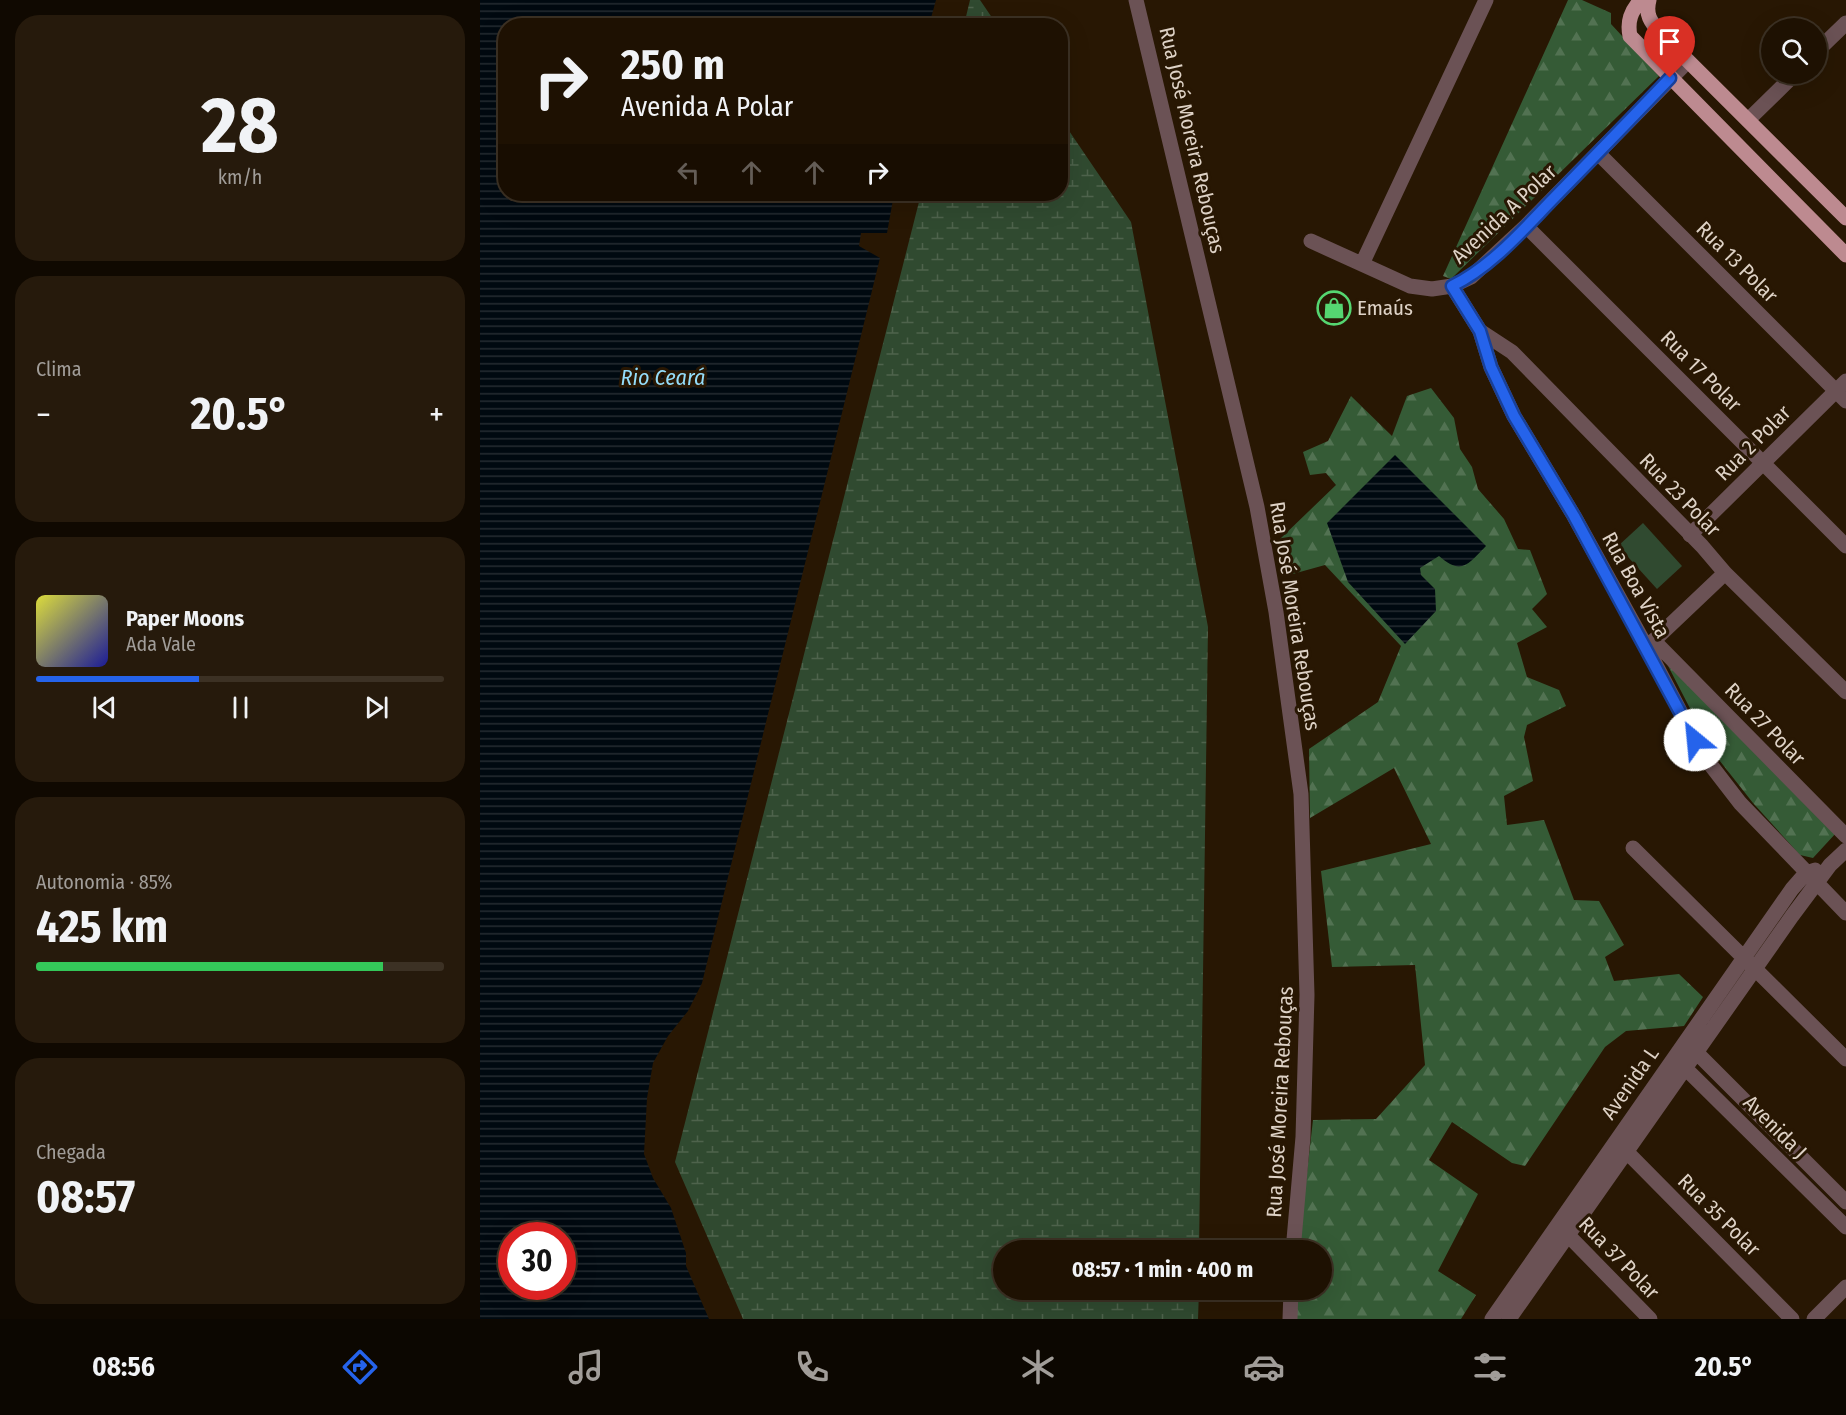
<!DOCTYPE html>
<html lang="pt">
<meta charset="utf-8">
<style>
:root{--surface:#1e1102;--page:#261a0c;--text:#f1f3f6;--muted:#a19d99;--line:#3c3124;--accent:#2563eb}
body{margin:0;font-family:"Fira Sans Condensed",sans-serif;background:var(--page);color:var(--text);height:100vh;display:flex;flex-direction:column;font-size:22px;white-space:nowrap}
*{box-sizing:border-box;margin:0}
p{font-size:20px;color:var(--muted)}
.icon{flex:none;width:33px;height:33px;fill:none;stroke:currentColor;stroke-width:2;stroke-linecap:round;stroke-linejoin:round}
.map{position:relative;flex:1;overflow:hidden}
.side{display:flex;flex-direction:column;gap:15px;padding:15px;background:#100901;width:480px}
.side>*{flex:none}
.hud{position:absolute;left:18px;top:18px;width:570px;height:183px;border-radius:24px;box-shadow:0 6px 24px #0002,0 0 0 2px var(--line);background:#1e1102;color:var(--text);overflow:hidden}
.fabs{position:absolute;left:1281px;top:18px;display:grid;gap:12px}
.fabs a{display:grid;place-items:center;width:66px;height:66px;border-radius:50%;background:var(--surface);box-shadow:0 6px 24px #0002,0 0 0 2px var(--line);font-size:30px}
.speed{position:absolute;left:18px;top:1222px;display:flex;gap:12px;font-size:30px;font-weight:700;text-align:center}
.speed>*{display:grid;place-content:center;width:78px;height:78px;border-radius:50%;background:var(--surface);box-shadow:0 6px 24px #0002,0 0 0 2px var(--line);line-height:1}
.speed .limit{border:9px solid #d22;background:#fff;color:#111}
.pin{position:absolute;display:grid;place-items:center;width:51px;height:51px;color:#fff;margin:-62px -26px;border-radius:50% 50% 50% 0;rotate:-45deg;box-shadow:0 0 6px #0007}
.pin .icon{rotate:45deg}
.me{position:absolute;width:66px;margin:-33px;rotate:332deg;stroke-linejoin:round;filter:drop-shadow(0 0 4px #0008)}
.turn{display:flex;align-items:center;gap:21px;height:126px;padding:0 24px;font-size:27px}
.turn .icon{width:78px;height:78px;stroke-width:2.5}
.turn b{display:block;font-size:42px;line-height:51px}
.lanes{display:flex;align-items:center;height:57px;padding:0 24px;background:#0003;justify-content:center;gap:30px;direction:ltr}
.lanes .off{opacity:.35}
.big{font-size:45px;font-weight:700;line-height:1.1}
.side .tile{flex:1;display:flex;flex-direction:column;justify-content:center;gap:9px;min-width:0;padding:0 21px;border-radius:24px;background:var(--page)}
.side .dial{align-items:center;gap:0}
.dial b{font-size:78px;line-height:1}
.song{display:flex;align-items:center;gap:18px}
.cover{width:72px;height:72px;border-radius:9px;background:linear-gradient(135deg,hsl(60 70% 55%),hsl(240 70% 35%))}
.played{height:6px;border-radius:3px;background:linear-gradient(90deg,var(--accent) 40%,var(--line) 40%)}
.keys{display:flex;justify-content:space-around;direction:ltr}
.heat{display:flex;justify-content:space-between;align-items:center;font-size:33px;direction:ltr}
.charge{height:9px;border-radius:4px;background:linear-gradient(90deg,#34c759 85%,var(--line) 0)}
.trip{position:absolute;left:513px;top:1240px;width:339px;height:60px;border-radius:30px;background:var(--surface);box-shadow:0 6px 24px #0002,0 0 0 2px var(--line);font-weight:700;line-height:60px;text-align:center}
.menu{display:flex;height:96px;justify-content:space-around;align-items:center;background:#0c0701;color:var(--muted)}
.menu .icon{width:42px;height:42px}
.menu .selected{color:var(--accent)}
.menu b{font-size:27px;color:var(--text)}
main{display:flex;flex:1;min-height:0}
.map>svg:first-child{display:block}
.forest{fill:url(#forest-firs)}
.wetland{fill:url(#wetland-marsh)}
.pitch{fill:#304a30}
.water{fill:url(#water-rules);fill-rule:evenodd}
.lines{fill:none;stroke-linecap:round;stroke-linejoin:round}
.minor{stroke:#6b5255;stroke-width:15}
.major{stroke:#bd8a90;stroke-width:15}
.route-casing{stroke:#184099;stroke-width:15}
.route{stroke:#2563eb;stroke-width:10}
.labels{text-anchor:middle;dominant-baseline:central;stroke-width:6;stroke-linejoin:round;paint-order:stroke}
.street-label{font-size:21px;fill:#ded2c6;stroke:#281703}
.poi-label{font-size:21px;fill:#ded2c6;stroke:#281703;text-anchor:start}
.water-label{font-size:22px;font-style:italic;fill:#94ddfa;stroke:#281703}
</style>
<main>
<section class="side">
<div class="tile dial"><b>28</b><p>km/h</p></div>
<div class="tile"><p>Clima</p>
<div class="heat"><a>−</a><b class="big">20.5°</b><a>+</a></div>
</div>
<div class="tile">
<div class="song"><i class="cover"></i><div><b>Paper Moons</b><p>Ada Vale</p></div></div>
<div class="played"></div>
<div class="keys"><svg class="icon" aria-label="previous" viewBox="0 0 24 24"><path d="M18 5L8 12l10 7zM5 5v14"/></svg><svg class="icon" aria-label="pause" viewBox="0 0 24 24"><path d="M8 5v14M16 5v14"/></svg><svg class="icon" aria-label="next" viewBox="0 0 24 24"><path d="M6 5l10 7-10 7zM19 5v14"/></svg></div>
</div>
<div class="tile"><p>Autonomia · 85%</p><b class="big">425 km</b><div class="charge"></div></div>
<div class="tile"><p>Chegada</p><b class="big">08:57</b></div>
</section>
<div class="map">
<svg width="1366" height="1319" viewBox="0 0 1366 1319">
<defs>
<pattern id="forest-firs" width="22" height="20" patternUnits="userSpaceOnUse" patternTransform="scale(1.5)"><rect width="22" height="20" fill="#355b36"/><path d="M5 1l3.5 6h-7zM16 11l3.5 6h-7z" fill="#527252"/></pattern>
<pattern id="wetland-marsh" width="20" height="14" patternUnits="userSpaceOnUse" patternTransform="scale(1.5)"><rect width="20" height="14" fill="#304a30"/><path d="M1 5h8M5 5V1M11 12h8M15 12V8" fill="none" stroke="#4e634c"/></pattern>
<pattern id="water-rules" width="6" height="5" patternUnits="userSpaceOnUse" patternTransform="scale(1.5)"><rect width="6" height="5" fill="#000910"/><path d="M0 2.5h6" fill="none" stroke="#252c31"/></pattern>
</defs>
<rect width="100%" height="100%" fill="#281703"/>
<path class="forest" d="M1088,0H1102L1131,13V24L1179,76L971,279L963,276Z
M951,388L974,418L980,449L992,467L998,489L1024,519L1038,549L1050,550L1067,594L1052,609L1067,627L1037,643L1047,677L1079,690L1086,706L1047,725L1044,737L1053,781L1024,796L1027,825L1064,820L1094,900L1119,901L1144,945L1125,957L1134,981L1199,974L1223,997L1204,1026L1146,1031L1125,1047L1045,1166L1032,1163L972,1122L949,1160L998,1194L958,1271L996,1295L981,1319H816V1290H842V1251H818L833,1120L896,1119L945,1065L935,965L852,967L841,871L951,844L914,768L830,818L829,749L898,702L921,646L845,565L809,575L800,539L856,485L846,473L830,475L823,452L848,441L871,396L912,436L927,396Z
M1185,660L1356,833L1333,858L1320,855L1273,803L1232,751Z"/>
<path class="wetland" d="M490,0H500L517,25H484Z
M581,119L651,222L728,627L719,1251H524V1290H719L718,1319H263L195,1162L441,194H580Z"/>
<path class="pitch" d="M1163,523L1202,566L1177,589L1138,546Z"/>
<path class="water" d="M0,0H456L449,25L26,26V194H414L407,233H381L379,246L400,258L222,983L208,1011L188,1036L173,1063L167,1098L164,1154L173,1178L191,1208L206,1253V1266L229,1319H0ZM32,1236H82V1287H32Z
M915,455L1006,546C988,564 982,576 959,556L940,568L941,575L955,589L956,611L925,644L868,582L847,523Z"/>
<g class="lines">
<path class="minor" d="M656,0L777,507L796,612L821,794L827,995L823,1137L813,1251
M1336,52L1366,23
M1268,120L1315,74
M1118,153L1366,401
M1046,226L1366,546
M831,241L930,286L952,289L972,286L991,277L1046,226L1208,61
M882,264L1006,0
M972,286L1000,331L1011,367L1034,416L1094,516L1167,648L1223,755L1260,803L1366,913
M1000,331L1032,352L1222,546L1245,573L1366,692
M1210,535L1366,381
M1174,641L1366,836
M1167,647L1245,573
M1153,848L1366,1059
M1209,1045L1366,1202
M1198,1061L1366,1227
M1139,1144L1312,1319
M1084,1231L1170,1319
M810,1319L811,1290
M1012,1319L1312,889L1326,873L1335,870
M1029,1319L1312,916L1350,865L1366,850
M1334,1319L1366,1287"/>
<path class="major" d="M1161,0C1151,11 1147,21 1150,36L1366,255
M1169,0C1165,15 1171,22 1180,33L1366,218"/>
</g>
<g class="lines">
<g class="route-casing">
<path id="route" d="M1190,78C1151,119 1112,159 1072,200C1042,231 1011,267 972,286L1000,331L1011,367L1034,416L1094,516L1215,740"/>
</g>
<use href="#route" class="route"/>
</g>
<defs>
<g id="shop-ring" transform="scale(1.725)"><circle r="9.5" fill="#281703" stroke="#55d671" stroke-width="1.5"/><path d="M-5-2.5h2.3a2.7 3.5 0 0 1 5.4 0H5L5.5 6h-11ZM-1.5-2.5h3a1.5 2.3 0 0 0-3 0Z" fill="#55d671"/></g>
</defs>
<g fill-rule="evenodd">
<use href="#shop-ring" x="854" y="308"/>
</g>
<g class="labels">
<g class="street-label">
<text transform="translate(712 140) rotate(77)">Rua José Moreira Rebouças</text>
<text transform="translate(1024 214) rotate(-43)">Avenida A Polar</text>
<text transform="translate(1257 262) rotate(45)">Rua 13 Polar</text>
<text transform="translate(1221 371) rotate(45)">Rua 17 Polar</text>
<text transform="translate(1273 443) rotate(-45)">Rua 2 Polar</text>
<text transform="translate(1200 495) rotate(46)">Rua 23 Polar</text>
<text transform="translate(1156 585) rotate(61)">Rua Boa Vista</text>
<text transform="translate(815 616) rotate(81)">Rua José Moreira Rebouças</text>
<text transform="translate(1285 724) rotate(46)">Rua 27 Polar</text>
<text transform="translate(1150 1083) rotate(-55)">Avenida L</text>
<text transform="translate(800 1102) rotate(-87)">Rua José Moreira Rebouças</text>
<text transform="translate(1295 1127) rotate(45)">Avenida J</text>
<text transform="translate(1239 1215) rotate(45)">Rua 35 Polar</text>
<text transform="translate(1139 1258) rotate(46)">Rua 37 Polar</text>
</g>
<g class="poi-label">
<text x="877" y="308">Emaús</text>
</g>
<g class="water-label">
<text x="183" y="377">Rio Ceará</text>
</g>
</g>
</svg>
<div class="fabs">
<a><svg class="icon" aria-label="search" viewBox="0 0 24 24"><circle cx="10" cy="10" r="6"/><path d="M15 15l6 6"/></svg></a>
</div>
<div class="speed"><div class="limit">30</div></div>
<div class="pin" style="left:1190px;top:78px;background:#d93025"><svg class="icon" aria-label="arrive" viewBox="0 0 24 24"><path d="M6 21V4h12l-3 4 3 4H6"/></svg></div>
<svg class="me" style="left:1215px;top:740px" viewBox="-20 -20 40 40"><circle r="19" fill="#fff"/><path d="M0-13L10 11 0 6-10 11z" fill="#2563eb"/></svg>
<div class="trip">08:57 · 1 min · 400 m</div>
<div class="hud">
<div class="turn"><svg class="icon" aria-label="right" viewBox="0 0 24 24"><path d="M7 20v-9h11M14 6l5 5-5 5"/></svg><div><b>250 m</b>Avenida A Polar</div></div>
<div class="lanes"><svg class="icon off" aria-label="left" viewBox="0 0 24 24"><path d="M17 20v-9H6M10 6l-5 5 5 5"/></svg><svg class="icon off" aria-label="ahead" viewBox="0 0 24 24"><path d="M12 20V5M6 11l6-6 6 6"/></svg><svg class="icon off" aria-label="ahead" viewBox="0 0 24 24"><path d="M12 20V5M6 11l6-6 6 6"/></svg><svg class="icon" aria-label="right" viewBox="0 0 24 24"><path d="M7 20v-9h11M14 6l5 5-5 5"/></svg></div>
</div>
</div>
</main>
<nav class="menu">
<b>08:56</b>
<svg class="icon selected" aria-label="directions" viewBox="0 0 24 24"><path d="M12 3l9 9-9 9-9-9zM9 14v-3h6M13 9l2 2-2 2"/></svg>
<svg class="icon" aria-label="music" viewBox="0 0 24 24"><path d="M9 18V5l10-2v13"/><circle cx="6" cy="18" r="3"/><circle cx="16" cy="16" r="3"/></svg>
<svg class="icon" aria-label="phone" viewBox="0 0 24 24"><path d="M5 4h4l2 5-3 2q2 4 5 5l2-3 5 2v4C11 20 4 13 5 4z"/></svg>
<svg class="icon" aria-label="climate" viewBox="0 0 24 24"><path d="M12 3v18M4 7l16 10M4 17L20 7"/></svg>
<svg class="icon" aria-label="car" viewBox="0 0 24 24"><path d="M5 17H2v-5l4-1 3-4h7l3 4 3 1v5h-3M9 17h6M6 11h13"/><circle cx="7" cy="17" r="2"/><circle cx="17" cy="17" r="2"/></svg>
<svg class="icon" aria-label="filters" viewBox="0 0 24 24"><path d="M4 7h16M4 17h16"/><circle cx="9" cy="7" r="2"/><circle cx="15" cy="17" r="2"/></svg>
<b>20.5°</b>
</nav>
